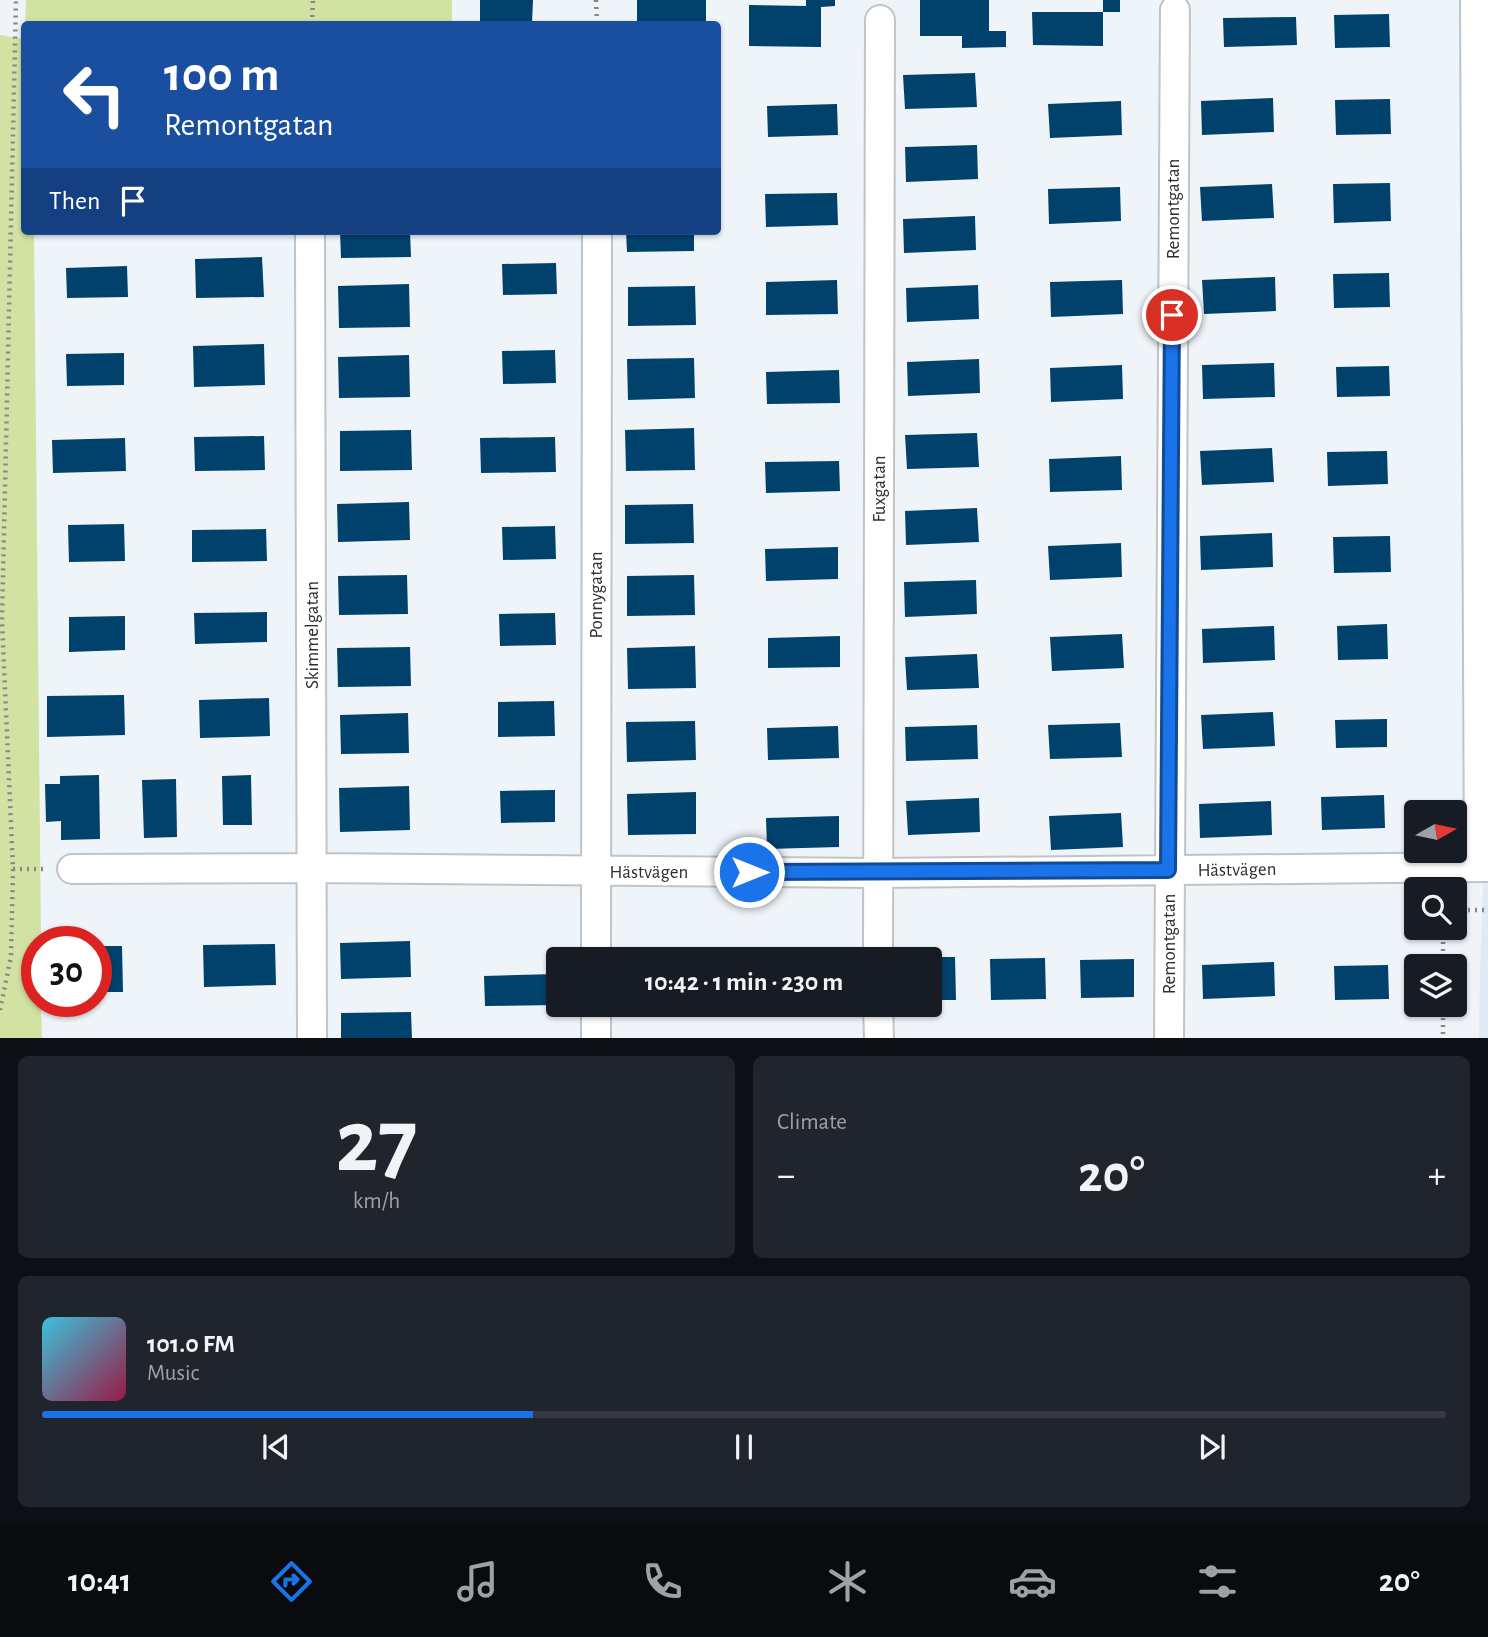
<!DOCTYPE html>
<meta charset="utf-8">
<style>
:root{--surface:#171b24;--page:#20242c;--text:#f1f3f6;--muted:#9ea1a6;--line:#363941;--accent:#1a73e8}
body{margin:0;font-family:"Alegreya Sans",sans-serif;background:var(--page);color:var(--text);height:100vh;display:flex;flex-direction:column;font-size:26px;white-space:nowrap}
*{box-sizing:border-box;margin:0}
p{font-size:23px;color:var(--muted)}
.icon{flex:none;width:38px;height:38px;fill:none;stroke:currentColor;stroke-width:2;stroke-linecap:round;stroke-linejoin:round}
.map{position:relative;height:1038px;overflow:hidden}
.details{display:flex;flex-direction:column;gap:18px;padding:18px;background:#0d0f14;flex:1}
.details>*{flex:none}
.guide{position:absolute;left:21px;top:21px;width:700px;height:214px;border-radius:7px;box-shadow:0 2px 5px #0004;background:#1a4fa0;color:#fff;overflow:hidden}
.needle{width:46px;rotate:81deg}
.controls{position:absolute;left:1404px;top:800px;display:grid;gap:14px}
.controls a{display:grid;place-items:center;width:63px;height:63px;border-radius:7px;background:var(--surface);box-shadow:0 2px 5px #0004;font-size:35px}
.speed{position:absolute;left:21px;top:926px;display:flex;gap:14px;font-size:35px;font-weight:700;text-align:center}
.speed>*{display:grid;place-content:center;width:91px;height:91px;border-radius:50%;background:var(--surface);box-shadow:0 2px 5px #0004;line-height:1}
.speed .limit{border:10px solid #d22;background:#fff;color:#111}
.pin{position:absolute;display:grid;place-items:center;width:60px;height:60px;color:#fff;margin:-30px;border:4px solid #fff;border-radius:50%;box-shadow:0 2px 7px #0007}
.me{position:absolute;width:77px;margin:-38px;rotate:90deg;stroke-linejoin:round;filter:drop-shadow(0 0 5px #0008)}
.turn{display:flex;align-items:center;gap:24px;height:147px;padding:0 28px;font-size:32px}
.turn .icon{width:91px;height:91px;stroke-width:2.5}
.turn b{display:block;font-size:49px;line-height:60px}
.then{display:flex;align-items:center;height:66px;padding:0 28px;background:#0003;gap:14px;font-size:26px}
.big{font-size:52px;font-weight:700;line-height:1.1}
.details .card{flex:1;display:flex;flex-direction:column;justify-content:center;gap:10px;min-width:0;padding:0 24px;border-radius:10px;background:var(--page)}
.details .dial{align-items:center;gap:0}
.dial b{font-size:91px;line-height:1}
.song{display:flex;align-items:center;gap:21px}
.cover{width:84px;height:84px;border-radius:10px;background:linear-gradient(135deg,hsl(190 70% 55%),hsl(340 70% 35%))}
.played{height:7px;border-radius:4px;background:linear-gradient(90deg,var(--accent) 35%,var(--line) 35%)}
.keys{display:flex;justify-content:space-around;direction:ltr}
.heat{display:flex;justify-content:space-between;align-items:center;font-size:38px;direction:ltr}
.details .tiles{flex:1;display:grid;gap:18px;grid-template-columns:1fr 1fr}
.card:last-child{grid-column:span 2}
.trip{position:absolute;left:546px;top:947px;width:396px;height:70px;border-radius:7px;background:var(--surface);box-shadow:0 2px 5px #0004;font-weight:700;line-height:70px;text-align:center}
.dock{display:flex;height:112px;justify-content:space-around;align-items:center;background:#090b0e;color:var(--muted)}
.dock .icon{width:49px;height:49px}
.dock .on{color:var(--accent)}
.dock b{font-size:32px;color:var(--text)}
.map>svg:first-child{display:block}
.built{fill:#dfeaf4}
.green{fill:#d2e2a2}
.building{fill:#00426b}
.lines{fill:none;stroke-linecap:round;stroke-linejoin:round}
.minor-casing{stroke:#bfc4c9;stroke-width:32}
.path{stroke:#84888b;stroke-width:4.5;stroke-dasharray:2 5;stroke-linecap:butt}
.minor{stroke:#fff;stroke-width:28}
.route-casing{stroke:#114b97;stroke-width:18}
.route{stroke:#1a73e8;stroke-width:12}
.labels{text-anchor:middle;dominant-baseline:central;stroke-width:7;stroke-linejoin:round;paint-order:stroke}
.street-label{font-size:19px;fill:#2c2e2f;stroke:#fff}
</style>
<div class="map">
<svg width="1488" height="1039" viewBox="0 0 1488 1039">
<rect width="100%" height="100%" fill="#eff4f9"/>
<path class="built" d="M1488,758V1038L1479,1039L1480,973Z"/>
<path class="green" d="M26,0H452V24H25Z
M0,35L24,39V231H34L41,941L37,942V1001H41L42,1039L0,1038Z"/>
<path class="building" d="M480,0H533L532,24H480Z
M637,0H706V24H637Z
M806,0H835V6L821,7V47L749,46V5L806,6Z
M920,0H989V31H1006V47L962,48V36H920Z
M1103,0H1120V12H1103Z
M1032,12H1103V46L1033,45Z
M1389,14L1390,47L1335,48L1334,15Z
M1296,17L1297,45L1224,47L1223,18Z
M975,73L977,107L905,109L903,75Z
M1273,98L1274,132L1202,135L1201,101Z
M1390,99L1391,134L1336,135L1335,100Z
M1121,101L1122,135L1050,138L1048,104Z
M837,104L838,135L768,137L767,106Z
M977,145L978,179L906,182L905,147Z
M1390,183L1391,221L1334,223L1333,184Z
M1272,184L1274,218L1202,221L1200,187Z
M1120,187L1121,221L1049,224L1048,189Z
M837,193L838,225L766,227L765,194Z
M975,216L976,250L904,253L903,219Z
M340,231H410L411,257L341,258Z
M626,231H694V251L627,252Z
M262,257L264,297L196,298L195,259Z
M556,263L557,294L503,295L502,264Z
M127,266L128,297L67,298L66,268Z
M1389,273L1390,307L1334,308L1333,274Z
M1275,277L1276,311L1204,314L1202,280Z
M837,280L838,314L766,315V282Z
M1122,280L1123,314L1051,317L1050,282Z
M409,284L410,327L339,328L338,286Z
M978,285L979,319L907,322L906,288Z
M695,286L696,325L628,326V287Z
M264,344L265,385L194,387L193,346Z
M555,350L556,383L503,384L502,351Z
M124,353V385L67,386L66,354Z
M409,355L410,397L339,398L338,357Z
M694,358L695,398L628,400L627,359Z
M979,359L980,393L908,396L907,362Z
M1274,363L1275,397L1203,399L1202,365Z
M1122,365L1123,399L1051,402L1050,368Z
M1389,366L1390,396L1337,397L1336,367Z
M839,370L840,403L767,404L766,372Z
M694,428L695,470L626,471L625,430Z
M411,430L412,470L340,471V431Z
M977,433L979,467L907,469L905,435Z
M264,436L265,470L195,471L194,437Z
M555,437L556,472L481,473L480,438Z
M125,438L126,471L53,473L52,440Z
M1272,448L1274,482L1202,485L1200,451Z
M1387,451L1388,484L1328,486L1327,452Z
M1121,456L1122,490L1050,492L1049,459Z
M839,461L840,491L766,493L765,462Z
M409,502L410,540L338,542L337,504Z
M693,504L694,543L625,544V505Z
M977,508L979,542L906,545L905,511Z
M124,524L125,561L69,562L68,525Z
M555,526L556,559L503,560L502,527Z
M266,529L267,561L192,562V530Z
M1272,533L1273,567L1201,570L1200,536Z
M1390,536L1391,572L1334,573L1333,537Z
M1121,543L1122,577L1050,580L1048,546Z
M838,547V579L766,581L765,549Z
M407,575L408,614L339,615L338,576Z
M694,575L695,615L627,616V576Z
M976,580L977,614L905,617L904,582Z
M267,612V642L195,644L194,613Z
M555,613L556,645L500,646L499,614Z
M125,616V650L69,652V617Z
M1387,624L1388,659L1338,660L1337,626Z
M1274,626L1275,660L1203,663L1202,629Z
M1122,634L1124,668L1052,671L1050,637Z
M840,636V667L768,668V638Z
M695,646L696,688L628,689L627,648Z
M410,647L411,686L338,687L337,648Z
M977,654L979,688L907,690L905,657Z
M124,695L125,735L47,737V696Z
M269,698L270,736L200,738L199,700Z
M554,701L555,736L498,737V702Z
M1273,712L1275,746L1203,749L1201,715Z
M408,713L409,753L341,754L340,715Z
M1387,719V747L1336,748L1335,720Z
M695,721L696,760L627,762L626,722Z
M1120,723L1122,757L1050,759L1048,725Z
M977,725L978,759L906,761L905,727Z
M838,726L839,758L768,760L767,728Z
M99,775L100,839L61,840V821L46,822L45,784H60V776Z
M251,775L252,825H223L222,776Z
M176,779L177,837L144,838L142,780Z
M409,786L410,830L340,832L339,788Z
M555,790V822L501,823L500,791Z
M696,792V834L628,835L627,794Z
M1384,795L1385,828L1322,830L1321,797Z
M979,798L980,832L908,835L906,801Z
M1271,801L1272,835L1200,838L1199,804Z
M1121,813L1123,847L1051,850L1049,816Z
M839,816V847L767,849L766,818Z
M410,941L411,977L341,979L340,943Z
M275,944L276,985L204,987L203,945Z
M96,946H122L123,992H96Z
M929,957H955L956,1000H929Z
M1045,958L1046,999L991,1000L990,959Z
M1134,959V997L1081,998L1080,960Z
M1274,962L1275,996L1203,999L1202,965Z
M1388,965L1389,999L1335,1000L1334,966Z
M555,974L556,1005L485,1006L484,976Z
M411,1012L412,1039H341V1013Z"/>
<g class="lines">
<g class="minor-casing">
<path id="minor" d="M1475,0L1479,867
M310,231L312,1039
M72,869L312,868L878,873L1488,867
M596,959L597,231
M878,959L880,20
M596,1004V1039
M878,1004L879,1039
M1169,1039L1175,10"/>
</g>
<path class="path" d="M596,0L597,24
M312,24L313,0
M13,869H48
M1454,910H1488
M1443,928V966
M1443,1004V1039
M0,1010L11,957L13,869L2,621L16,0"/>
<use href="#minor" class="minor"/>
</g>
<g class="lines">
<g class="route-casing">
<path id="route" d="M749,872L1168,870L1172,315"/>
</g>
<use href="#route" class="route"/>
</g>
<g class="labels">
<g class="street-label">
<text transform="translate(1173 209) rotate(-90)">Remontgatan</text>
<text transform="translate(879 489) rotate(-90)">Fuxgatan</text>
<text transform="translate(596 595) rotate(-90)">Ponnygatan</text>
<text transform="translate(312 635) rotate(-90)">Skimmelgatan</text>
<text transform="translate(1237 870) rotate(-1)">Hästvägen</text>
<text x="649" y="872">Hästvägen</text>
<text transform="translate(1169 944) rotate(-90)">Remontgatan</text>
</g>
</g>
</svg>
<div class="controls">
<a><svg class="needle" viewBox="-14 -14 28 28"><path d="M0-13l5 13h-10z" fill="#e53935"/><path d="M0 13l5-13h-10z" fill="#9ea1a6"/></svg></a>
<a><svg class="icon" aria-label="search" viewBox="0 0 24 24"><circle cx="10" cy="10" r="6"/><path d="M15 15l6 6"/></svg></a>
<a><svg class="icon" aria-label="layers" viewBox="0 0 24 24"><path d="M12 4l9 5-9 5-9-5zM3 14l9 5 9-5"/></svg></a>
</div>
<div class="speed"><div class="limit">30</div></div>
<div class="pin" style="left:1172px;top:315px;background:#d93025"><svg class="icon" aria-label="arrive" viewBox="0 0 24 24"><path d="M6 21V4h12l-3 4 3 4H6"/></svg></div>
<svg class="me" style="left:749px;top:872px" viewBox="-20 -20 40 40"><circle r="17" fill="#1a73e8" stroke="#fff" stroke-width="3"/><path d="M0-11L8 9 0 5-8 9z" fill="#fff"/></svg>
<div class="trip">10:42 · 1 min · 230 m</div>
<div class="guide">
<div class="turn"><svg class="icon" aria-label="left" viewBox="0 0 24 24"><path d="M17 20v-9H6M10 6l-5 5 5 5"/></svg><div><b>100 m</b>Remontgatan</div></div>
<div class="then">Then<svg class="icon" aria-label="arrive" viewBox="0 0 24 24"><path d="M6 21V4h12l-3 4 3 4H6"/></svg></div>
</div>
</div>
<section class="details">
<div class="tiles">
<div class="card dial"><b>27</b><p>km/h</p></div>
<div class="card"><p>Climate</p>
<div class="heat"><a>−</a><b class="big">20°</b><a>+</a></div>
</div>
<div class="card">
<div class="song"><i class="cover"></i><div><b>101.0 FM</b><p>Music</p></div></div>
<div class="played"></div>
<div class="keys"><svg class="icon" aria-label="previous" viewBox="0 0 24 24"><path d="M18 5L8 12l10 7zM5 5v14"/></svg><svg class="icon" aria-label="pause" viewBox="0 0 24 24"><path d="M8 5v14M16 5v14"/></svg><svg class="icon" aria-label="next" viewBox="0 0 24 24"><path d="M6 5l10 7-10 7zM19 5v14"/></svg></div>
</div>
</div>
</section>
<nav class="dock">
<b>10:41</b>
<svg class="icon on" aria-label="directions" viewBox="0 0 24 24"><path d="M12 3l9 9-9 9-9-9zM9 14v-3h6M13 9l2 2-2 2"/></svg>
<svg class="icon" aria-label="music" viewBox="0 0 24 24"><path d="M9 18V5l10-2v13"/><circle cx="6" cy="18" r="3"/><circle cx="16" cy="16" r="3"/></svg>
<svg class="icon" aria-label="phone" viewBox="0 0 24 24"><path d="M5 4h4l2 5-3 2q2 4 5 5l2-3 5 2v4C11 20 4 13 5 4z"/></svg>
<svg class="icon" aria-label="climate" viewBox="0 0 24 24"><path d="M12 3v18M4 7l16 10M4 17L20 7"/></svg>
<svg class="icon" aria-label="car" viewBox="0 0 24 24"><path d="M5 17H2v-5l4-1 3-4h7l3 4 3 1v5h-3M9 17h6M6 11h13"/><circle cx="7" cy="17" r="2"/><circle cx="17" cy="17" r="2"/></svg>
<svg class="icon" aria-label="filters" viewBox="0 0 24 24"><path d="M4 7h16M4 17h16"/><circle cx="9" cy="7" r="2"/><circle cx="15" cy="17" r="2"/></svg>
<b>20°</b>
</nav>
